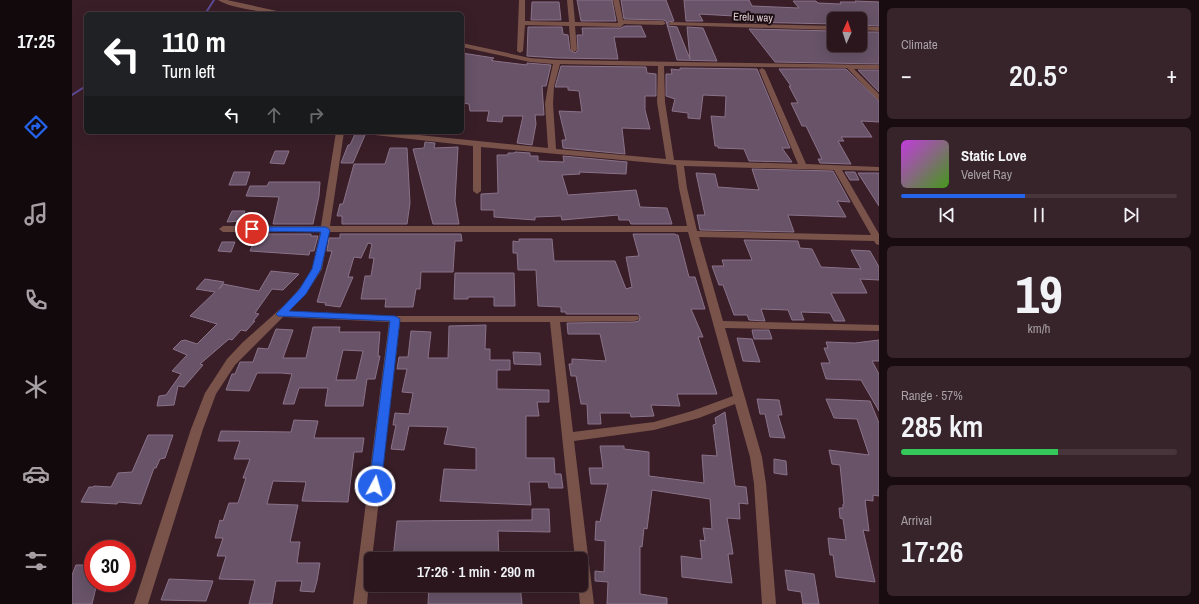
<!DOCTYPE html>
<meta charset="utf-8">
<style>
:root{--surface:#2b161d;--page:#37232a;--text:#f1f3f6;--muted:#a69fa4;--line:#47353b;--accent:#2563eb}
body{margin:0;font-family:"Archivo Narrow",sans-serif;background:var(--page);color:var(--text);height:100vh;display:flex;flex-direction:column;font-size:15px;white-space:nowrap}
*{box-sizing:border-box;margin:0}
p{font-size:13px;color:var(--muted)}
.icon{flex:none;width:22px;height:22px;fill:none;stroke:currentColor;stroke-width:2;stroke-linecap:round;stroke-linejoin:round}
.map{position:relative;flex:1;overflow:hidden}
.sheet{display:flex;flex-direction:column;gap:8px;padding:8px;background:#180c10;width:320px}
.sheet>*{flex:none}
.banner{position:absolute;left:12px;top:12px;width:380px;height:122px;border-radius:6px;box-shadow:0 4px 16px #0002,0 0 0 1px var(--line);background:#202124;color:#fff;overflow:hidden}
.needle{width:26px;rotate:3deg}
.fabs{position:absolute;left:755px;top:12px;display:grid;gap:8px}
.fabs a{display:grid;place-items:center;width:40px;height:40px;border-radius:6px;background:var(--surface);box-shadow:0 4px 16px #0002,0 0 0 1px var(--line);font-size:20px}
.speed{position:absolute;left:12px;top:540px;display:flex;gap:8px;font-size:20px;font-weight:700;text-align:center}
.speed>*{display:grid;place-content:center;width:52px;height:52px;border-radius:50%;background:var(--surface);box-shadow:0 4px 16px #0002,0 0 0 1px var(--line);line-height:1}
.speed .limit{border:6px solid #d22;background:#fff;color:#111}
.pin{position:absolute;display:grid;place-items:center;width:34px;height:34px;color:#fff;margin:-17px;border:2px solid #fff;border-radius:50%;box-shadow:0 1px 4px #0007}
.me{position:absolute;width:44px;margin:-22px;rotate:6deg;stroke-linejoin:round;filter:drop-shadow(0 0 3px #0008)}
.turn{display:flex;align-items:center;gap:14px;height:84px;padding:0 12px;font-size:18px}
.turn .icon{width:52px;height:52px;stroke-width:2.5}
.turn b{display:block;font-size:28px;line-height:34px}
.lanes{display:flex;align-items:center;height:38px;padding:0 12px;background:#0003;justify-content:center;gap:20px;direction:ltr}
.lanes .off{opacity:.35}
.big{font-size:30px;font-weight:600;line-height:1.1}
.sheet .tile{flex:1;display:flex;flex-direction:column;justify-content:center;gap:6px;min-width:0;padding:0 14px;border-radius:6px;background:var(--page)}
.sheet .dial{align-items:center;gap:0}
.dial b{font-size:52px;line-height:1}
.song{display:flex;align-items:center;gap:12px}
.cover{width:48px;height:48px;border-radius:6px;background:linear-gradient(135deg,hsl(290 70% 55%),hsl(100 70% 35%))}
.played{height:4px;border-radius:2px;background:linear-gradient(90deg,var(--accent) 45%,var(--line) 45%)}
.keys{display:flex;justify-content:space-around;direction:ltr}
.heat{display:flex;justify-content:space-between;align-items:center;font-size:22px;direction:ltr}
.charge{height:6px;border-radius:3px;background:linear-gradient(90deg,#34c759 57%,var(--line) 0)}
.trip{position:absolute;left:292px;top:552px;width:224px;height:40px;border-radius:6px;background:var(--surface);box-shadow:0 4px 16px #0002,0 0 0 1px var(--line);font-weight:600;line-height:40px;text-align:center}
main{display:flex;flex:1;min-height:0}
.menu{display:flex;flex-direction:column;width:72px;justify-content:space-around;align-items:center;background:#11090c;color:var(--muted)}
.menu .icon{width:28px;height:28px}
.menu .selected{color:var(--accent)}
.menu b{font-size:18px;color:var(--text)}
.map>svg:first-child{display:block}
.lines{fill:none;stroke-linecap:round;stroke-linejoin:round}
.stream{stroke:#5c4a95;stroke-width:2}
.building{fill:#685368;stroke:#8a738a;fill-rule:evenodd}
.minor{fill:#79534a;fill-rule:evenodd}
.route{fill:#2563eb;stroke:#184099}
.labels{text-anchor:middle;dominant-baseline:central;stroke-width:4;stroke-linejoin:round;paint-order:stroke}
.far-street-label{font-size:11px;fill:#e1ced3;stroke:#190c10}
</style>
<main>
<nav class="menu">
<b>17:25</b>
<svg class="icon selected" aria-label="directions" viewBox="0 0 24 24"><path d="M12 3l9 9-9 9-9-9zM9 14v-3h6M13 9l2 2-2 2"/></svg>
<svg class="icon" aria-label="music" viewBox="0 0 24 24"><path d="M9 18V5l10-2v13"/><circle cx="6" cy="18" r="3"/><circle cx="16" cy="16" r="3"/></svg>
<svg class="icon" aria-label="phone" viewBox="0 0 24 24"><path d="M5 4h4l2 5-3 2q2 4 5 5l2-3 5 2v4C11 20 4 13 5 4z"/></svg>
<svg class="icon" aria-label="climate" viewBox="0 0 24 24"><path d="M12 3v18M4 7l16 10M4 17L20 7"/></svg>
<svg class="icon" aria-label="car" viewBox="0 0 24 24"><path d="M5 17H2v-5l4-1 3-4h7l3 4 3 1v5h-3M9 17h6M6 11h13"/><circle cx="7" cy="17" r="2"/><circle cx="17" cy="17" r="2"/></svg>
<svg class="icon" aria-label="filters" viewBox="0 0 24 24"><path d="M4 7h16M4 17h16"/><circle cx="9" cy="7" r="2"/><circle cx="15" cy="17" r="2"/></svg>
</nav>
<div class="map">
<svg width="807" height="604" viewBox="0 0 807 604">
<rect width="100%" height="100%" fill="#391e27"/>
<g class="lines">
<path class="stream" d="M133,14L142,0
M0,95L14,86"/>
</g>
<path class="building" d="M505,0H540L544,21H509Z
M549,0H594L602,21L596,22V26L605,27L618,59L615,27L631,28L645,61L605,60L594,21L591,20L552,19Z
M612,0H677L680,6L727,8L721,1H744L746,3L769,4L768,2H784L783,1L807,2V26L788,25V19H762V24L673,22L668,17L663,20L662,16L627,14L631,21H614Z
M460,2H487L489,20H459Z
M553,26H569L574,37H542L546,59L485,58L455,56L456,27H490L491,34L496,35L498,50L503,53L506,50L505,35H511L510,28H549Z
M677,29L762,31V45H788V32H807V64L703,62Z
M390,53L422,58L419,60L422,61L455,65V63L479,65L474,86H470L472,115H463L464,124L460,145L445,143L451,116H431L430,122L415,121L417,111H398L397,104L390,103Z
M489,66L574,67L575,73L584,74V96H573V110L578,129L550,128L553,154L491,148L490,140H494L487,111L510,112L507,91L496,90V87H483Z
M608,68L685,69L718,148H710L720,162L677,161L672,149L646,148V146H643L639,116L653,117L654,96L631,95L628,119L616,118V113L600,111L603,99L594,96V74H600L599,69L608,70Z
M707,69H774L807,101V122L789,121L800,137H769L772,141H766L779,164L748,163L746,159H750L734,126H730L719,103H726L717,86H719Z
M786,70H807V92Z
M284,132H292L293,135L281,163H269L276,145H278Z
M353,142L363,143L362,148L386,147L383,201L387,224H361L341,149L352,148Z
M318,148H335L338,203L335,224H270V216H265L268,204H271L282,164H313Z
M203,151H217L212,164L198,163Z
M443,152L458,153V156H466V161L492,162L491,156L555,162L554,174L507,172L508,174L490,175L496,195L564,190L568,207L595,208L600,224H559L557,220H547L546,215L490,220L489,216L463,217V220L422,217V210H409V194L426,193L425,155H436V153H442Z
M680,169L761,171L778,202L765,201L774,217L716,215L722,232L628,230L625,215H633L624,173L643,174L646,187L687,190Z
M162,172H178L174,185H157Z
M773,172H783L787,180H778Z
M786,173H807V206Z
M197,182H248L247,196L241,224H201L207,197L174,196L178,186H195Z
M160,211H173L169,221L155,222Z
M185,234H239V236H246L242,251H238L237,255L178,251Z
M268,234H389L390,241H383L381,272H349L348,289H344L341,307H313L314,299H289L293,276H299L302,258H297L300,244L296,243L289,258L282,257L276,277H281L268,307L253,305L254,303L245,302L260,251H255L257,238H268Z
M561,234H603L604,235H606L617,277H623L633,309H619L631,337H626L645,394H605L608,406L579,405L582,416L559,417L558,413H528L529,424H516L515,404H509L504,376H499L497,364H500V359L534,361L528,334H496L495,323L562,322L567,321L568,317L566,314H494V312H489V307L466,306L464,270H446L445,253H441V241L447,242V239H480L482,261H543L554,289L560,287L554,257L567,256Z
M672,240L726,241L728,248L740,249L749,267L789,269L779,250L798,251L807,267V280L788,279L795,293H759L773,321H762L758,313L729,312L732,320H720L716,310L689,309L693,321L677,320L675,315H662L651,285H647L640,266H652L650,260H680Z
M150,242H163L159,252L146,251Z
M199,271L227,274L211,290L200,289L183,313L187,314L181,321H183L174,331L169,330L160,340L157,339L128,364L131,365L112,387L106,386L102,405L85,406L87,396L94,395L109,374L100,371L115,355L101,349L109,341L113,340L125,344L145,324L118,316L143,292L124,289L133,279L152,282L147,289L151,284L187,291Z
M383,273H442L443,306H422V297H396V299H382Z
M414,325L413,349H418V360H438V370H425V389L477,390V402H465L467,416H454V458H482L483,474H489L491,488H477L476,482H457L459,505L368,501L372,469L404,470V448L372,444L376,427L337,426L332,450L319,449L324,425H321L323,413L337,414L341,393L330,392L335,369H325L327,357H336L339,331L359,332L356,358H376L377,326Z
M241,327H268L267,332H308L306,356H308L303,379H295L291,406H253L256,388H227L222,404H211L220,374L209,373H185L177,391L154,390L160,374H163L168,362H181L186,348L196,349L204,329L221,330L211,358H234ZM271,350L291,351L284,380H264Z
M680,330H697L700,339H682Z
M665,338L680,339L688,362L671,361Z
M807,340V361H800L807,374V411L789,380L754,379L749,363H758L752,348H756L754,342L783,343Z
M441,352L468,353L469,365L442,364Z
M685,399L707,400L710,415H706L713,438L698,437L693,414H688Z
M754,399L798,401L807,423V496L801,495V501L793,500L797,531L791,530L803,582L764,577L761,555H758L756,538L774,540L771,519L768,518L767,508H771V504H772L768,465L760,464L757,450L797,455L785,419L762,418Z
M653,412L663,486L674,487L676,504L667,503L668,519L655,518L661,554H656L660,583L610,577L609,556L630,559L628,540L633,541L631,528L640,529L638,499L580,490L575,529L572,528L570,547L568,546V594L595,598V604H535L536,582L523,581V571L532,572L533,541L523,540L524,521L528,522L536,484H519L517,468H531L528,446H552V449L577,452V476L632,483L630,455L645,456L641,425L644,424L643,418Z
M222,420L246,421L242,438H292L290,452H282L276,502L230,501L234,482L201,481L195,504L226,505L218,542H228L225,563H248L245,581L242,592L228,591L230,581H204L200,604H177L183,580L147,579L154,556H145L151,538H143L148,520L151,521L157,503H166L174,478H171L178,459H162L168,441H146L149,431L219,432Z
M76,435H101L93,458L88,459L84,468H82L69,504L46,502L45,504L9,502L17,487H21L22,486L39,487L46,473L60,472Z
M702,459L714,461L715,475L702,473Z
M460,509H477L478,532L426,531L427,559H321L325,521L460,520Z
M4,565H21V583H25L20,604H0V575Z
M713,570L742,574L747,604H731L729,592L716,590Z
M97,579L141,581L134,601L89,600Z
M357,585H448L450,604H356Z"/>
<g class="lines">
<path class="minor" d="M146,0H155L219,14C203,14 159,9 146,0Z
M447,0H453V21L497,22L495,0H501L503,22L546,23L541,0H547L551,20L591,21L594,23L591,25L552,24L549,27L503,26L505,50L502,52L499,50L497,26L453,25L451,51L448,53L445,51Z
M599,22L762,26V30L597,25V23Z
M788,26L807,27V31L788,30Z
M390,43L458,58L485,60L807,65V69H782L807,94V100L805,99L775,68L592,66L593,102L602,160L726,164L687,70L690,68L693,70L734,164L807,167V171L770,170L807,234V245L804,244L802,241L627,237L651,321L807,325V331L653,328L690,457L694,484L704,604H690L682,484L678,457L663,404L627,418L582,430L502,441L522,604H508L506,585H509V559H503L478,322H328L300,559H299L295,604H281L317,322L211,317L163,365L144,394L131,429L76,604H62L119,429L133,393L155,359L171,342L217,301L234,280L240,269L248,232H151L147,229L151,226H249L264,132H272L258,226H615L607,188L604,165L409,147V191L405,194L401,191V146L294,134L293,132H317L476,148L473,104L476,86L481,64L458,62L390,47ZM488,64L586,66L585,102L594,159L484,149L481,104L482,86ZM612,166L762,170L799,235L625,231L615,188ZM257,232H616L661,396L620,411L582,422L501,432L488,322L562,321L566,320L567,318L566,316H323L218,311L241,283L250,269Z"/>
</g>
<path class="route" d="M180,227H254L258,230L249,269L234,294L217,311L323,316L328,319L309,486L307,489L303,491L299,489L297,486L318,321L206,316L204,314L206,312L227,290L240,269L249,232L177,231V228Z"/>
<g class="labels">
<g class="far-street-label">
<text transform="translate(681 17) rotate(2)">Erelu way</text>
</g>
</g>
</svg>
<div class="fabs">
<a><svg class="needle" viewBox="-14 -14 28 28"><path d="M0-13l5 13h-10z" fill="#e53935"/><path d="M0 13l5-13h-10z" fill="#a69fa4"/></svg></a>
</div>
<div class="speed"><div class="limit">30</div></div>
<div class="pin" style="left:180px;top:229px;background:#d93025"><svg class="icon" aria-label="arrive" viewBox="0 0 24 24"><path d="M6 21V4h12l-3 4 3 4H6"/></svg></div>
<svg class="me" style="left:303px;top:486px" viewBox="-20 -20 40 40"><circle r="17" fill="#2563eb" stroke="#fff" stroke-width="3"/><path d="M0-11L8 9 0 5-8 9z" fill="#fff"/></svg>
<div class="trip">17:26 · 1 min · 290 m</div>
<div class="banner">
<div class="turn"><svg class="icon" aria-label="left" viewBox="0 0 24 24"><path d="M17 20v-9H6M10 6l-5 5 5 5"/></svg><div><b>110 m</b>Turn left</div></div>
<div class="lanes"><svg class="icon" aria-label="left" viewBox="0 0 24 24"><path d="M17 20v-9H6M10 6l-5 5 5 5"/></svg><svg class="icon off" aria-label="ahead" viewBox="0 0 24 24"><path d="M12 20V5M6 11l6-6 6 6"/></svg><svg class="icon off" aria-label="right" viewBox="0 0 24 24"><path d="M7 20v-9h11M14 6l5 5-5 5"/></svg></div>
</div>
</div>
<section class="sheet">
<div class="tile"><p>Climate</p>
<div class="heat"><a>−</a><b class="big">20.5°</b><a>+</a></div>
</div>
<div class="tile">
<div class="song"><i class="cover"></i><div><b>Static Love</b><p>Velvet Ray</p></div></div>
<div class="played"></div>
<div class="keys"><svg class="icon" aria-label="previous" viewBox="0 0 24 24"><path d="M18 5L8 12l10 7zM5 5v14"/></svg><svg class="icon" aria-label="pause" viewBox="0 0 24 24"><path d="M8 5v14M16 5v14"/></svg><svg class="icon" aria-label="next" viewBox="0 0 24 24"><path d="M6 5l10 7-10 7zM19 5v14"/></svg></div>
</div>
<div class="tile dial"><b>19</b><p>km/h</p></div>
<div class="tile"><p>Range · 57%</p><b class="big">285 km</b><div class="charge"></div></div>
<div class="tile"><p>Arrival</p><b class="big">17:26</b></div>
</section>
</main>
